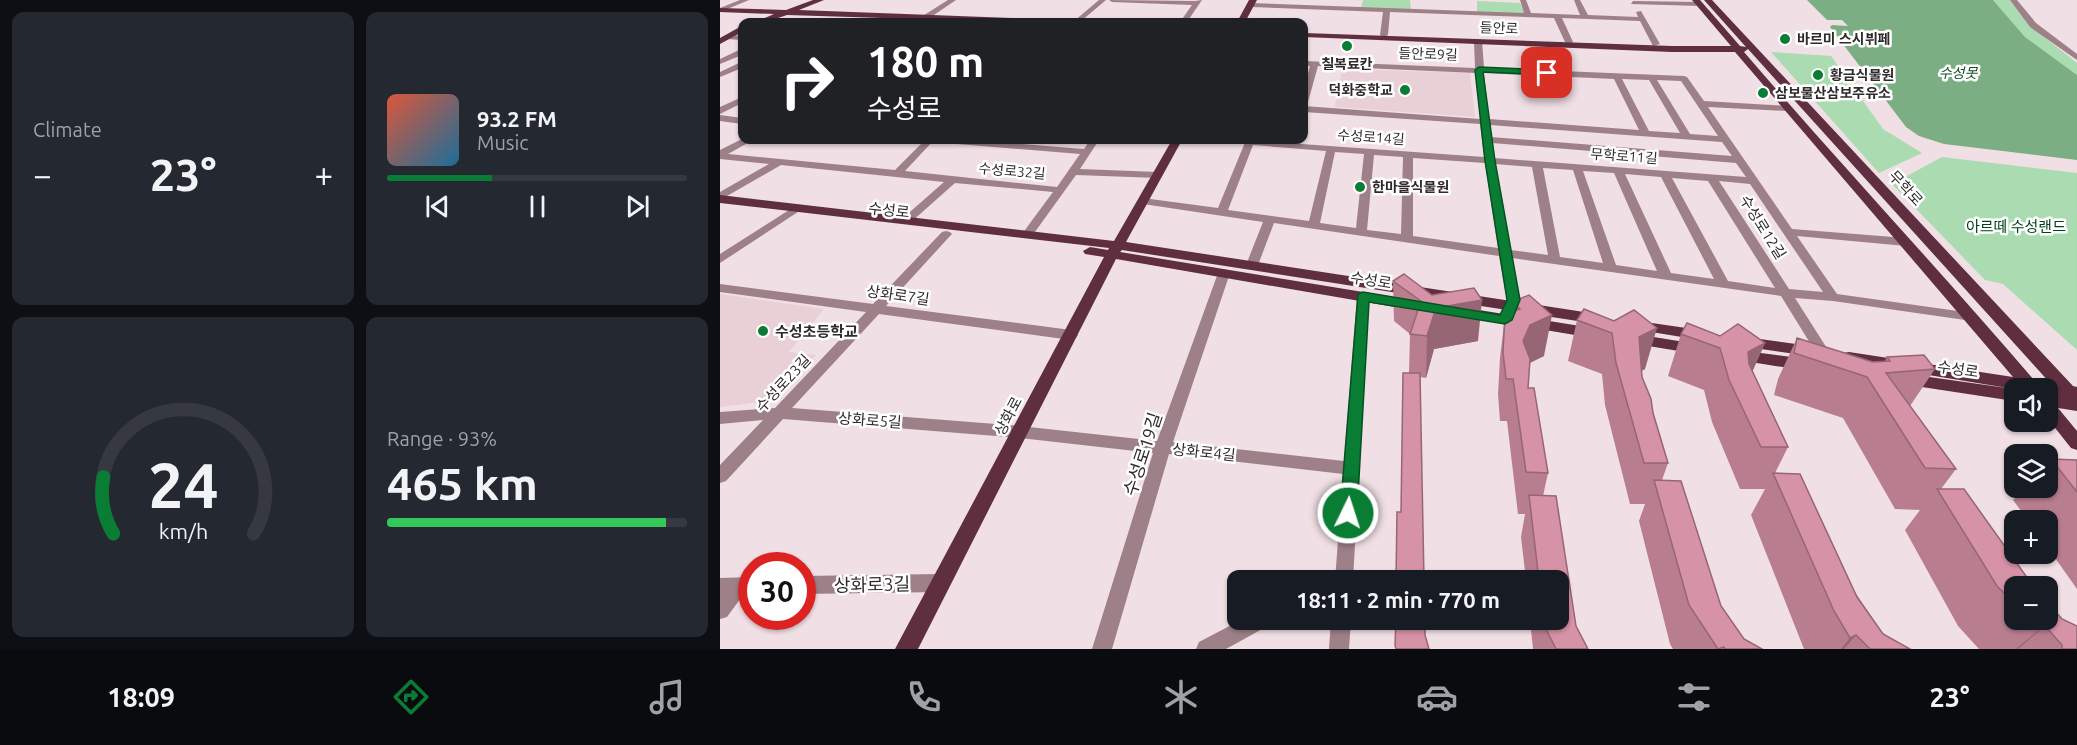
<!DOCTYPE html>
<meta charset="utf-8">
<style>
:root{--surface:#171b24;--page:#242831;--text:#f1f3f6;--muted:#9ea1a6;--line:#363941;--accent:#0a7d34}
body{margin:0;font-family:Ubuntu,"Noto Sans KR",sans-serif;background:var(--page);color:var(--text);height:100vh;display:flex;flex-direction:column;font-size:22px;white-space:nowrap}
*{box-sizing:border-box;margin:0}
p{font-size:20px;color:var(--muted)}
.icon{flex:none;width:33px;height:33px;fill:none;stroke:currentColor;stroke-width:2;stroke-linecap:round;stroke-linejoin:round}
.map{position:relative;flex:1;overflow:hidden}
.side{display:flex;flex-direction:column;gap:12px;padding:12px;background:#0d0f14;width:720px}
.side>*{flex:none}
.hud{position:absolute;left:18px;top:18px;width:570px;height:126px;border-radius:12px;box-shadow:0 2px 4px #0004;background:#202124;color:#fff;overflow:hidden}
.tools{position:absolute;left:1284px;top:378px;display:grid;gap:12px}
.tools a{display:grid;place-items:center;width:54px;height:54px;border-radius:12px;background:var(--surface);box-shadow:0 2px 4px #0004;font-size:30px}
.speed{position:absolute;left:18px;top:552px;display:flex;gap:12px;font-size:30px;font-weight:700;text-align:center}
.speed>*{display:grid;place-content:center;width:78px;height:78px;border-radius:50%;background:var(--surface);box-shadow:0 2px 4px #0004;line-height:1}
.speed .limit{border:9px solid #d22;background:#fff;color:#111}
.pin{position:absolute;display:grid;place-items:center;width:51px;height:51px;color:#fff;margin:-26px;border-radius:12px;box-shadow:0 3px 9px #0006}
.me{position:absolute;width:66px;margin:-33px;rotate:4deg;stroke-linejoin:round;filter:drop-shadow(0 0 4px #0008)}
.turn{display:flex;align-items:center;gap:21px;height:126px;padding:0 30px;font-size:27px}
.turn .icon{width:78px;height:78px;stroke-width:2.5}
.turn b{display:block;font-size:42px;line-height:51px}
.big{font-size:45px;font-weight:600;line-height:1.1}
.side .card{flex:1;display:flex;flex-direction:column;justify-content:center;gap:9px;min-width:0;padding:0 21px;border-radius:12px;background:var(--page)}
.side .dial{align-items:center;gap:0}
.dial svg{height:156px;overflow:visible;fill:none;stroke:var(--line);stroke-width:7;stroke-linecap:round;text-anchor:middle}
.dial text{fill:var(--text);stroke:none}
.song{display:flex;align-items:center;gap:18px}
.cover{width:72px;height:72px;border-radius:9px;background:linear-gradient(135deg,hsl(10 70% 55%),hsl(200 70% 35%))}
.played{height:6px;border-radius:3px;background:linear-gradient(90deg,var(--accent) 35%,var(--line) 35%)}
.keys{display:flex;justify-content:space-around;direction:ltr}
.heat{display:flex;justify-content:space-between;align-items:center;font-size:33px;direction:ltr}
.charge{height:9px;border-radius:4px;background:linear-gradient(90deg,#34c759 93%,var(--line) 0)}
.side .tiles{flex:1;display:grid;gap:12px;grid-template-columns:repeat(2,1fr)}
.trip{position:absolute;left:507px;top:570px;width:342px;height:60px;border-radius:12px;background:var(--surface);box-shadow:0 2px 4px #0004;font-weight:600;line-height:60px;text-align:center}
.tabs{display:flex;height:96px;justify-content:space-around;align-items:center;background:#090b0e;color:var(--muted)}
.tabs .icon{width:42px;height:42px}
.tabs .selected{color:var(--accent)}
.tabs b{font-size:27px;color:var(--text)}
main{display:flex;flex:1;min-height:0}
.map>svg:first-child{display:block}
.built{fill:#e9d0d7}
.green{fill:#aadbb1}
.water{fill:#7baf83}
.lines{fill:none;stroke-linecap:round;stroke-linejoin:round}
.minor{fill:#9e8088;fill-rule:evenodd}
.major{fill:#5f2f3f;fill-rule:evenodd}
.wall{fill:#b87e8f}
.shaded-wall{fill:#966674}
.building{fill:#d692a6;stroke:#966674;stroke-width:1.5}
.route{fill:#0a7d34;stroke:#065122;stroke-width:1.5}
.poi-dot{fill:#0a7d34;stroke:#fff;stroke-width:2}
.labels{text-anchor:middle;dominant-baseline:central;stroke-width:5;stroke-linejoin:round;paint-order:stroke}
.far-street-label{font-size:14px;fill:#302a2c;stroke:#fff}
.far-poi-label{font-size:14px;font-weight:bold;fill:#302a2c;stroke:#fff;text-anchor:start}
.far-water-label{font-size:14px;font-style:italic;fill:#134e23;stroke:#fff}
.street-label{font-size:15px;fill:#302a2c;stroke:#fff}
.park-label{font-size:15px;fill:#044319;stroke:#fff}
.poi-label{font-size:15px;font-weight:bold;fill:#302a2c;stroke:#fff;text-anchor:start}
.near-street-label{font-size:18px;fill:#302a2c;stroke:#fff}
</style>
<main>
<section class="side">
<div class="tiles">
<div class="card"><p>Climate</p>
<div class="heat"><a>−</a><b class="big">23°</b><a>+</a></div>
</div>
<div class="card">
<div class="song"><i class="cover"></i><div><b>93.2 FM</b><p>Music</p></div></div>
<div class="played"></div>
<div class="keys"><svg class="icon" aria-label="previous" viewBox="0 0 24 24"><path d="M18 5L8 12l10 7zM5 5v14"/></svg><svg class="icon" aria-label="pause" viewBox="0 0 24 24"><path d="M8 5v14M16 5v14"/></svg><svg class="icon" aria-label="next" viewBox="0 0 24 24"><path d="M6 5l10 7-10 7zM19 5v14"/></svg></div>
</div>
<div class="card dial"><svg viewBox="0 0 100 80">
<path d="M14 69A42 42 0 1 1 86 69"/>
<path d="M14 69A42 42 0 0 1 9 40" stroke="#0a7d34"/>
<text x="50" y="56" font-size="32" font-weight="700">24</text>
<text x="50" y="72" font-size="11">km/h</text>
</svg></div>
<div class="card"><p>Range · 93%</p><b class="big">465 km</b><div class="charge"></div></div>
</div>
</section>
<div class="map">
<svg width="1357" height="649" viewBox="0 0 1357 649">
<rect width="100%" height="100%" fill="#f0dfe4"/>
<path class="built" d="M622,69L750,73L755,117L615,107Z
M0,294L104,309L69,352L96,355L55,400L0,407Z"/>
<path class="green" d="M643,0H690L691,10L641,8Z
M1273,0H1290L1309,25L1357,63V75L1305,37Z
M757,1L800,3L805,14L757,12Z
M1051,52L1111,56L1163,129L1202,153L1159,173Z
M1222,157L1357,173V350L1283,284L1265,280L1172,184Z"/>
<path class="water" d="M1087,0H1273L1305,37L1357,75V160L1224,144L1199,136L1186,127L1110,27L1112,25L1128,26L1122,20H1107Z"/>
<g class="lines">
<path class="minor" d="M20,0H29L0,12V8Z
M228,0H236L208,19L201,17Z
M379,0H386L360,22H353Z
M389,0L475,1L482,0L467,22H460L472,5L392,2Z
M800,0H806L811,13L860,15L854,0H860L868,15L918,17L916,12L921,11L940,44L933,46L920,21L842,18L853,42L849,44L845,42L834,18L670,12L668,35L664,37L660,35L663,12L531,7L528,5L531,3L804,13Z
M1290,0H1297L1316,23L1357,54V60L1310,27Z
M913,1L980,2L983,4L980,6L911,4Z
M159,17H162V21L149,22Z
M9,35L22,36V40L6,39V35Z
M758,39L762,41L764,68L964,76L967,77L984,101L1070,106V110L1067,111L988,107L1072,229L1186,238L1192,242L1186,246L1077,236L1117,294L1252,313L1259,317L1252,321L1113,301L1075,298L1110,353L1103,358L1098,356L1061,296L792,258C795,273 807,318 785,324L778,320L787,300L779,256L554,223L538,265L532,269L526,265L543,222L423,204L418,201L423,198L498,208L526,140L764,157L760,124L584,112V106L760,119L756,73L598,66L588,102L584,105V89L590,66L584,65V61L755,68L754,41ZM764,73L894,79L919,130L769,119ZM902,79L929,80L960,133L929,131ZM937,80L961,81L998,136L970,134ZM770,125L1002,142L1012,156L771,137ZM772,143L1016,163L1026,177L774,158ZM533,145L606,151L589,221L508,210ZM615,152L644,154L636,228L600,223ZM654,155L683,157L681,234L647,230ZM693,158L765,163L778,248L693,236ZM775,164L812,167L828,255L790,250ZM823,168L853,170L883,263L840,257ZM863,171L894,173L937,271L896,265ZM905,174L941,177L994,279L951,273ZM952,178L988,181L1055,288L1008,281ZM999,181L1030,184L1103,292L1069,289Z
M19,50H22V55L0,64V59Z
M19,63H22V68L0,77V72Z
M22,97V103L0,114V107Z
M0,115L22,118V124L0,121Z
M22,139L33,140L8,154L175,170L205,140H214L185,171L337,187L360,154L225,143L220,140H253L364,149L370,140H379L360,169L438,172L443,175L438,178L356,175L312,236L308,237L302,234L333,192L235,183L190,223H182V219L224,182L61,165L0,200V192L49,164L0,159V150Z
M77,205L81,206V210L0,263V254Z
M226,231L230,232L232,234L230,236L166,306L351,330L358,335L356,338L351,340L159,314L72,408L300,426L437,441L498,273L504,269L510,273L453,442L624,461L637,297L643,293L648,294L649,297L633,580H615L623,474L449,454L392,649H372L433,453L300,438L63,419L6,481L0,483V465L43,420L0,424V412L55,408L146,312L0,292V284L153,304L222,232Z
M221,574L228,577L230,583L228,589L221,592L82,594V576Z
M32,577V595H23L7,617L0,619V578Z
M521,620H549L546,627L506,649H476L479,642Z
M611,620H631L629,649H609Z"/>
<path class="major" d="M93,0H104L79,10L344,20L348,22H290L67,15L46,22H36L54,14L0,12V8L66,10Z
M529,0H537L525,22H517Z
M972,0H980L1020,46L1026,47L984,0H992L1353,386L1357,387V411L1338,408L1357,431V450L1351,448L1328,419V388L1294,389L1123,361L1121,357L1123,353L1129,352L1293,377L1015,52H952L584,37V33L952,46H1011ZM1028,49L1330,383L1314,380C1219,269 1119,163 1024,52Z
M18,28H22V32L0,44V38Z
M452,140H462L406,242L877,314L884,319L877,324L402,250L400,252L692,300L699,305L692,310L396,259L198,649H175L384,257L365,254L363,251L370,247L388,250L389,248L0,203V195L394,241Z
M740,307L873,328L881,333L873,338L735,315L733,312Z
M918,321L980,330L988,335L980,340L913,329L910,326L913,323Z
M915,334L977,344L983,345L985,349L983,353L977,354L910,343L907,339L910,335Z
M1025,337L1090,346L1096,347L1098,351L1096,355L1090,356L1020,346L1017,342Z
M1018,350L1087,359L1093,361L1095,365L1093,369L1087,371L1012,359L1010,355L1012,351Z
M1188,374L1294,389V401L1182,384L1180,380L1182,376Z"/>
</g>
<path class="wall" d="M673,281L758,341L714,349L706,378L700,377L681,512L689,373L690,334L674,321Z
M809,295L824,356L810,363L808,388L828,473L823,496L856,626L868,649H813L810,620H838V580H806L801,537L805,514H798L787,421H780L778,394L780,358L785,316L790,312L792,302Z
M857,320L894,321L925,369L921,371L922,377L948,463L942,480L1001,606L1024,639L1042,649H953L950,644L919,521L925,504H910L885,405L882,374L848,361Z
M961,334L1000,336L1045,343L1032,371L1068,447L1055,473L1163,634L1190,649H1084L1031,515L1045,489H1020L992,422L984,390L948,376Z
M1077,338L1153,362L1165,361L1167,357L1215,369L1190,406L1236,469L1221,489L1294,586V620H1328L1357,649H1259L1238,626L1185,530L1200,510L1175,509L1123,418L1054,395L1058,379Z
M1331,459L1357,460V589L1328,548V520H1308L1293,500L1304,488H1328V462Z"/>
<path class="shaded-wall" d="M762,300L758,341L714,349L706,378L707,336L716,308Z
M832,315L824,356L803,366V341L810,325Z
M937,328L925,369L907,378L919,337Z
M1045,343L1027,384L1028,352Z
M1325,626L1298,649H1296L1320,629Z
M1136,635L1124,649H1121L1130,638Z"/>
<path class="building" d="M684,274L712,295L754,288L762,300L716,308L707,336L690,334L701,301L673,281Z
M809,295L832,315L810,325L803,341L810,359L808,388H814L828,473L806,472L793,379H786L783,352L785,316L789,313L800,309L792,302Z
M864,309L894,321L914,310L937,328L919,337L922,377L931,399L933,413L948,463H924L896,363L892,333L857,320Z
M967,323L1000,336L1018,324L1045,343L1028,352L1029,364L1068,447H1041L1009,380L1000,348L961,334Z
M1077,338L1153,362L1170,361L1167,357L1204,355L1215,369L1166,373L1236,469L1205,468L1147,377L1074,353Z
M683,373H700L704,580H676L677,512H681Z
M1331,459L1357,460V492Z
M1053,473L1080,474L1137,597L1163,634L1190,649H1150L1136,635L1130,638L1114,611Z
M934,480L961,481L1001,606L1024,639L1042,649H1005L1004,647L998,649L969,605Z
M1217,489H1244L1313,586H1294V603L1277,586Z
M809,495L836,496L856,626L868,649H836L824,625V620H838V580H819Z
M1328,603L1342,619L1357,626V649H1342V645L1325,626L1320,629L1311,620H1328Z
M676,620H705V635L709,649H676L675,645Z"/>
<path class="route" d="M759,67L827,70L831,73L827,75L763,72L775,161L800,300L792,320L785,324L649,302L637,513L635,518L628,520L622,518L620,513L638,294L643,292L780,315L787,300L765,161L755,70Z"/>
<g class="poi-dot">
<circle cx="1065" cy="39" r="6"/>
<circle cx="627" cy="46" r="6"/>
<circle cx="1098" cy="75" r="6"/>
<circle cx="685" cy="90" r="6"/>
<circle cx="1043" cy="93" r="6"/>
<circle cx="640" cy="187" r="6"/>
<circle cx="43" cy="331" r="6"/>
</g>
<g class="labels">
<g class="far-street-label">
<text transform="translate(779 28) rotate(2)">들안로</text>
<text transform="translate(708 54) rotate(2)">들안로9길</text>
<text transform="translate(651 137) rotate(4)">수성로14길</text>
<text transform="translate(904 156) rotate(4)">무학로11길</text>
<text transform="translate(292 171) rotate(5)">수성로32길</text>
</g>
<g class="far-poi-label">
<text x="1077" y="39">바르미 스시뷔페</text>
<text x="627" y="64" text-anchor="middle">칠복료칸</text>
<text x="1110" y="75">황금식물원</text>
<text x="673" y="90" text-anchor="end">덕화중학교</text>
<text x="1055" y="93">삼보물산삼보주유소</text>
<text x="652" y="187">한마을식물원</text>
</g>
<g class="far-water-label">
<text x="1238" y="73">수성못</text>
</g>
<g class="street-label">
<text transform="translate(1186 188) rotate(47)">무학로</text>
<text transform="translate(169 210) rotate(6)">수성로</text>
<text transform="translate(1043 227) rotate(58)">수성로12길</text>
<text transform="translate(651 280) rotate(9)">수성로</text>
<text transform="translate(178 295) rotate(8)">상화로7길</text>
<text transform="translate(1238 369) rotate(8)">수성로</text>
<text transform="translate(63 383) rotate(-47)">수성로23길</text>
<text transform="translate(288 416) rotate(-62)">상화로</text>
<text transform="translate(150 420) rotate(4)">상화로5길</text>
<text transform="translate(484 452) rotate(6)">상화로4길</text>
</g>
<g class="park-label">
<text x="1296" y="226">아르떼 수성랜드</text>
</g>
<g class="poi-label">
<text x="55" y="331">수성초등학교</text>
</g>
<g class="near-street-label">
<text transform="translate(422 454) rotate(-72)">수성로19길</text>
<text transform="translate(152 584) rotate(-1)">상화로3길</text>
</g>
</g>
</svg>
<div class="tools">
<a><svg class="icon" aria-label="sound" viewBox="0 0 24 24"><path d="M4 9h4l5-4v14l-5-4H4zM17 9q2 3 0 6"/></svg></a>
<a><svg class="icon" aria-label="layers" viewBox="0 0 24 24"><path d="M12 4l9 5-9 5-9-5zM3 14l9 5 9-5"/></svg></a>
<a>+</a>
<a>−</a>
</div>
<div class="speed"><div class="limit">30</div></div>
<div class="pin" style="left:827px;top:73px;background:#d93025"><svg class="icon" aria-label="arrive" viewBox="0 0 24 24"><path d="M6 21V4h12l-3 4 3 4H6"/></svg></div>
<svg class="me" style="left:628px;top:513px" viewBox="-20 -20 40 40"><circle r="17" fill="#0a7d34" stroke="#fff" stroke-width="3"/><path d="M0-11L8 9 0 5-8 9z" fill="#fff"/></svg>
<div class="trip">18:11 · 2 min · 770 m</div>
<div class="hud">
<div class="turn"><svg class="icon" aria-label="right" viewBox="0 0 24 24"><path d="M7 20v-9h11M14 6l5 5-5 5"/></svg><div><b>180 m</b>수성로</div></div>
</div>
</div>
</main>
<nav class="tabs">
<b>18:09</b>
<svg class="icon selected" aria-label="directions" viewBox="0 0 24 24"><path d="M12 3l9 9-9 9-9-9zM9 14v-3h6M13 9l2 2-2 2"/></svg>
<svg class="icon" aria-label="music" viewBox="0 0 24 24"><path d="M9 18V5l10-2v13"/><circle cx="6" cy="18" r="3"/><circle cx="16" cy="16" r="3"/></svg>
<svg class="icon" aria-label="phone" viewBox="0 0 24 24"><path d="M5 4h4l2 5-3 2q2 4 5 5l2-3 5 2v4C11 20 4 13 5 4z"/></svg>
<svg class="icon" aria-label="climate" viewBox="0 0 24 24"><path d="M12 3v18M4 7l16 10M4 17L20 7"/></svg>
<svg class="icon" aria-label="car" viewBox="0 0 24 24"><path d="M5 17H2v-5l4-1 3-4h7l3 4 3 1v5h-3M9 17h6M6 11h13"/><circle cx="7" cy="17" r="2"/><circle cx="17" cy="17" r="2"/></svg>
<svg class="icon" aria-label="filters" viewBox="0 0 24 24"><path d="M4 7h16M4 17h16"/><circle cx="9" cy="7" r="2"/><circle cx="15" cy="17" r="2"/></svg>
<b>23°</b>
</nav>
